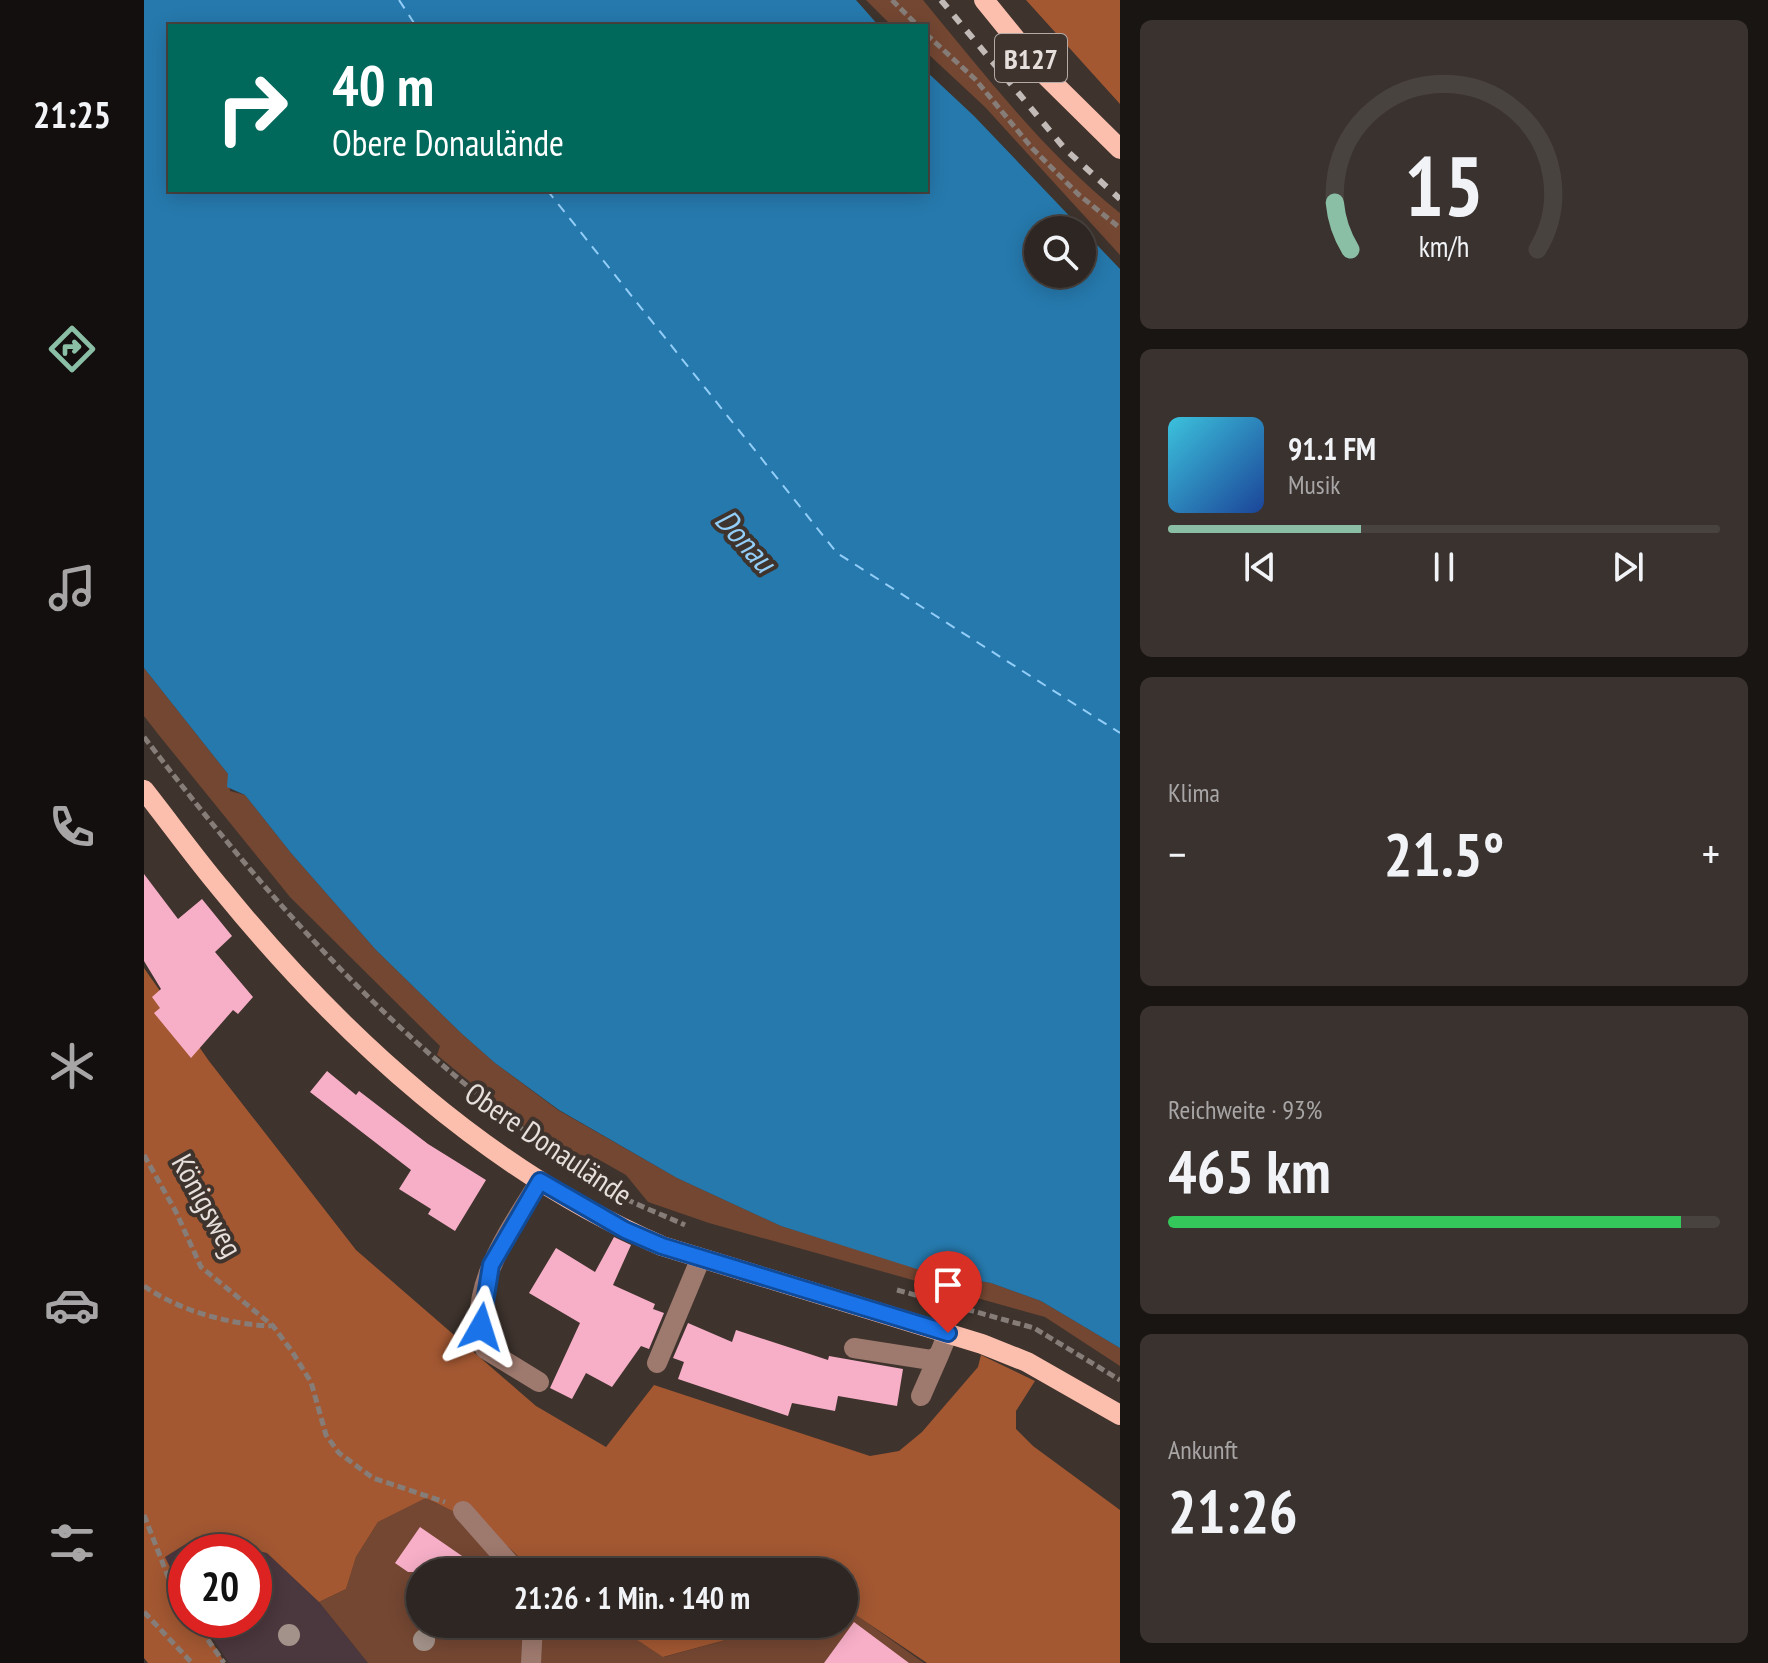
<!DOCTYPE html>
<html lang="de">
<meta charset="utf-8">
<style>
:root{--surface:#2e2622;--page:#3a322f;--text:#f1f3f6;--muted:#a7a5a5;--line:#494340;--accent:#8abfa5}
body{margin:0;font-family:"PT Sans Narrow",sans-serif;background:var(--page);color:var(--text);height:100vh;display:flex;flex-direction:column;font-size:30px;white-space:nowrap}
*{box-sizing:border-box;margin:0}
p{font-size:26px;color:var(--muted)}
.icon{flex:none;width:44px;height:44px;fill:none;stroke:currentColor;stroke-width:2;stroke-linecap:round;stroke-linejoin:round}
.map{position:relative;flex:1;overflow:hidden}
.sheet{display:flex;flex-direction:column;gap:20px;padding:20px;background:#191513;width:648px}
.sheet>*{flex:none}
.banner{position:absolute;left:24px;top:24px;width:760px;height:168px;border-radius:0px;box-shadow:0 4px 20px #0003,0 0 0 2px var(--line);background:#00695c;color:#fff;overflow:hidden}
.controls{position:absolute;left:880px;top:216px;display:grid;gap:16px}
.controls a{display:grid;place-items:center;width:72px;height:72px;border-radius:50%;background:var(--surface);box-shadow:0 4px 20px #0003,0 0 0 2px var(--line);font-size:40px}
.speed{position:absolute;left:24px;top:1534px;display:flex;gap:16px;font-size:40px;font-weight:700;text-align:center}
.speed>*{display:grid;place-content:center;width:104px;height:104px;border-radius:50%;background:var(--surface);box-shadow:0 4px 20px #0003,0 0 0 2px var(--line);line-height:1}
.speed .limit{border:12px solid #d22;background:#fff;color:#111}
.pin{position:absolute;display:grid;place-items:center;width:68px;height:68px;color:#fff;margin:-82px -34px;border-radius:50% 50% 50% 0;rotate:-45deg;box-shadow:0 0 8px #0007}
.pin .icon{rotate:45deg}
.me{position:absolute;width:88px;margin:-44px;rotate:6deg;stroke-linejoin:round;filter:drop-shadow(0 0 6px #0008)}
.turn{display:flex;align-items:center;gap:28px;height:168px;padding:0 32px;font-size:36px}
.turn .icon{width:104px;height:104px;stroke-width:2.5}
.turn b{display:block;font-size:56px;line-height:68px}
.big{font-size:60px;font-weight:800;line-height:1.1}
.sheet .widget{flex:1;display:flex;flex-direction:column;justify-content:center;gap:12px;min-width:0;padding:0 28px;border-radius:12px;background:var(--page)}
.sheet .dial{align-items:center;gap:0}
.dial svg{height:208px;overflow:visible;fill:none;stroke:var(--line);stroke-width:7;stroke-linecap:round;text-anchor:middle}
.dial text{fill:var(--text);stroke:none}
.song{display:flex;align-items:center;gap:24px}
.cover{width:96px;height:96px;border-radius:12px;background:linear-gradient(135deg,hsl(190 70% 55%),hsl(220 70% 35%))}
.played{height:8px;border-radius:4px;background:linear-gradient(90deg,var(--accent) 35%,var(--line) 35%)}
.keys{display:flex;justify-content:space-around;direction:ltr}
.heat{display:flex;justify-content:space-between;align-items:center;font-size:44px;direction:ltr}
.charge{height:12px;border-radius:6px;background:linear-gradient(90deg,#34c759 93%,var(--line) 0)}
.trip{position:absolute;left:262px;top:1558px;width:452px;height:80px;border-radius:40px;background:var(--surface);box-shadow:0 4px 20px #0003,0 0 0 2px var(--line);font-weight:800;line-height:80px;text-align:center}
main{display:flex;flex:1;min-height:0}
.tab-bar{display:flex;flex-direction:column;width:144px;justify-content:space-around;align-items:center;background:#120f0e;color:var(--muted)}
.tab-bar .icon{width:56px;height:56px}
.tab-bar .selected{color:var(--accent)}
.tab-bar b{font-size:36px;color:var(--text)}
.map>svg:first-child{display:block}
.education{fill:#4b373e}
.green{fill:#744732}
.forest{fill:#a35832}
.water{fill:#2679ad;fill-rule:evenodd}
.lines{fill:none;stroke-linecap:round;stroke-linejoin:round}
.ferry{stroke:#93cef8;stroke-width:2;stroke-dasharray:10 8;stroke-linecap:butt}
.building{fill:#f7afc8}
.path{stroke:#867d78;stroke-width:5;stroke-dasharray:8 4;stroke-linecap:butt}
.minor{stroke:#9e796e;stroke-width:20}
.major{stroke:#fdbfad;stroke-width:20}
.rail{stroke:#c2bab6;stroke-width:6;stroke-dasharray:10 10;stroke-linecap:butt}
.tree{fill:#a39289}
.route-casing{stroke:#114b97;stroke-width:20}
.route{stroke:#1a73e8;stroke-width:14}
.labels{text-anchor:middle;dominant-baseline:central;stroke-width:8;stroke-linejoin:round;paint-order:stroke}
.shield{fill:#3e332d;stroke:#b4aba7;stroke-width:2}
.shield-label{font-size:28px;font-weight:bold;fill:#e6dfdb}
.street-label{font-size:30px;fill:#e6dfdb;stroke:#3e332d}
.water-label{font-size:32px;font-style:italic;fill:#93cef8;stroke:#3e332d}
</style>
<main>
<nav class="tab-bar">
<b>21:25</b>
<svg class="icon selected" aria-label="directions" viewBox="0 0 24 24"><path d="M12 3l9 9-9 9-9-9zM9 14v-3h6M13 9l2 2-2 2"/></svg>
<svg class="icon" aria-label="music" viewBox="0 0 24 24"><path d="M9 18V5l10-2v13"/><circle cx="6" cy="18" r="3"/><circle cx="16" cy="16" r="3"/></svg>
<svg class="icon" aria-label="phone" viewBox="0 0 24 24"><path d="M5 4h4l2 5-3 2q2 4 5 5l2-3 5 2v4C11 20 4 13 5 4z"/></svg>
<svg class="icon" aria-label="climate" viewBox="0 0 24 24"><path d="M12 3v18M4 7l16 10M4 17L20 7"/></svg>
<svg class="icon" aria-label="car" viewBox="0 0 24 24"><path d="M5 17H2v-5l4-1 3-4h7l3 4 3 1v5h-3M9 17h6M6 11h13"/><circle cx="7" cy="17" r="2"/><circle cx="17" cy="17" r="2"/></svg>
<svg class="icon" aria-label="filters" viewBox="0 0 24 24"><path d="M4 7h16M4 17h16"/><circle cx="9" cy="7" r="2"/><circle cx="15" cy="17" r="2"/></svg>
</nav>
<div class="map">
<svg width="976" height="1663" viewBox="0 0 976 1663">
<rect width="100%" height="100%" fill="#3e332d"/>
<path class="education" d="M53,1537L123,1553L175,1602L224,1663H85L56,1620H110V1552H42V1599L21,1557Z"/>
<path class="green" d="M722,0H779C841,75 900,152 976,213V255L841,107L782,52V26H748Z
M0,668L84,774L86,791L101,795L147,853L232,950L317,1033L351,1063L414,1110L533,1178L637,1226L776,1269L847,1283L897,1301L976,1348V1366L901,1317L565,1223L504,1202L482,1175L452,1158L408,1149L293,1055L296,1046L146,897L14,734L0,716Z
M282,1498L345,1529L391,1572H276V1624H469L520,1657L640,1624H700L701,1607L780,1663H224L175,1602L202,1589L212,1557L234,1522Z"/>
<path class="forest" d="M882,0H976V104Z
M0,968L65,1061L212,1250L392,1406L462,1447L510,1385L726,1456L755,1451L778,1432L834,1367L837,1355L891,1381L872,1411V1429L889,1446L976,1510V1663H783L700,1607V1572H391L345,1529L282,1498L234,1522L212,1557L202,1589L175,1602L123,1553L53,1537L21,1557L42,1600V1620H55L81,1663H4L0,1658Z
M469,1624H640L519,1657Z"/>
<path class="water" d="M0,0H712L735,26H26V190H782V71L830,116L976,269V1348L897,1301L847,1283L776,1270L637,1226L533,1178L415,1110L351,1063L317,1033L232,950L147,853L101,795L83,787L84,774L0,668ZM894,230H938V274H894Z"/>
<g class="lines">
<path class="ferry" d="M255,0L272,26
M403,190L693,553L976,733"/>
</g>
<path class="building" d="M0,874L34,919L58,899L88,936L71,952L109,997L94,1014L89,1010L47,1058L10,1013L16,1008L8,997L17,989L0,961Z
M183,1071L212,1095L215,1091L284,1144L342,1180L311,1231L284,1214L287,1209L255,1189L267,1170L166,1092Z
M470,1237L487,1245L469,1285L511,1304L509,1309L520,1313L505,1349L497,1346L468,1387L442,1373L428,1399L406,1388L436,1323L385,1293L412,1248L451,1272Z
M544,1323L588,1342L592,1330L684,1360L685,1356L759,1369L753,1406L694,1396L691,1411L648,1403L644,1416L534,1379L540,1362L529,1358Z
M276,1527L321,1558L312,1572H264L251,1563Z
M710,1622L765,1663H680Z"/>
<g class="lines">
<path class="path" d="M748,0L774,26
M782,34L831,79L888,148L934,194L976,228
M0,737C112,883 221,1010 369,1122C403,1147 437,1174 474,1195C495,1206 519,1215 541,1225
M0,1155L32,1212L57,1267L129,1326L147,1350L167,1382L182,1435L195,1453L229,1478L301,1502
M0,1286C36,1311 84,1324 127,1326
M753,1290L890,1328L976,1380
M0,1515L30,1592L42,1609
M0,1612L48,1663
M50,1620L80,1663"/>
<path class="minor" d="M710,1348L787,1360L795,1355L804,1333
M513,1363L556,1260
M395,1382L341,1349C319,1292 368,1227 396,1181
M777,1396L795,1355
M319,1511L373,1572
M387,1663L389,1624"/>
<path class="major" d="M840,0L900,74L976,149
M0,790C26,823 51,858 78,890C196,1035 346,1172 518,1246L838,1344L883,1362L976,1415"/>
<path class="rail" d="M797,0L921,149L976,199"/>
</g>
<g class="tree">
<circle cx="145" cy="1635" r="11"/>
<circle cx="280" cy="1640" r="11"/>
</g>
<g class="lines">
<g class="route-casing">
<path id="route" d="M337,1327L347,1265L396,1181L481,1230L518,1246L804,1333"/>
</g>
<use href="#route" class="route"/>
</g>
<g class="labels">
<rect class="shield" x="851" y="34" width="72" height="48" rx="6"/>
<g class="shield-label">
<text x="887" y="58">B127</text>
</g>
<g class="street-label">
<text transform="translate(405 1143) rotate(34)">Obere Donaulände</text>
<text transform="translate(64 1205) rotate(61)">Königsweg</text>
</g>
<g class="water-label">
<text transform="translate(602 540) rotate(48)">Donau</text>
</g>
</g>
</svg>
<div class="controls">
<a><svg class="icon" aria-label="search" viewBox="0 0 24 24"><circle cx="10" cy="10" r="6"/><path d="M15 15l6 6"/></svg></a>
</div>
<div class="speed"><div class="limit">20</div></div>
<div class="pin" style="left:804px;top:1333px;background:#d93025"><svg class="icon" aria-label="arrive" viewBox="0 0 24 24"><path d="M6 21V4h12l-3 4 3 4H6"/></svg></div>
<svg class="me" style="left:337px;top:1327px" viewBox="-20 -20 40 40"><path d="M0-17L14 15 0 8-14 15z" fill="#1a73e8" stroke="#fff" stroke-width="4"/></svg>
<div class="trip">21:26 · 1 Min. · 140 m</div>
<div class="banner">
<div class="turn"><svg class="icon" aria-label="right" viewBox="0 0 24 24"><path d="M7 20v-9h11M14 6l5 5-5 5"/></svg><div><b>40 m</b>Obere Donaulände</div></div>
</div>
</div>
<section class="sheet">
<div class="widget dial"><svg viewBox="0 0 100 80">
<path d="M14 69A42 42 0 1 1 86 69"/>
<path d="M14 69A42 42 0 0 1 8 51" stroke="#8abfa5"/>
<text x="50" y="56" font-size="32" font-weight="700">15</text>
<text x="50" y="72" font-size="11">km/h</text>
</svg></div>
<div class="widget">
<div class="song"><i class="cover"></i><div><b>91.1 FM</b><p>Musik</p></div></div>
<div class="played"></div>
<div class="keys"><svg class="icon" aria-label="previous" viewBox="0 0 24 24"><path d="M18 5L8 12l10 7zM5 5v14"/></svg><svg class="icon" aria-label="pause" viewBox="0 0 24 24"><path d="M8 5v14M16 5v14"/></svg><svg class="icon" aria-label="next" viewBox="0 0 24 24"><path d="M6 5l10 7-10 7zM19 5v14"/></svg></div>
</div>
<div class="widget"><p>Klima</p>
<div class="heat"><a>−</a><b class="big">21.5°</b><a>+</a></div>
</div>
<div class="widget"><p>Reichweite · 93%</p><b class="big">465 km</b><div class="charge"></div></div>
<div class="widget"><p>Ankunft</p><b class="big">21:26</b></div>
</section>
</main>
